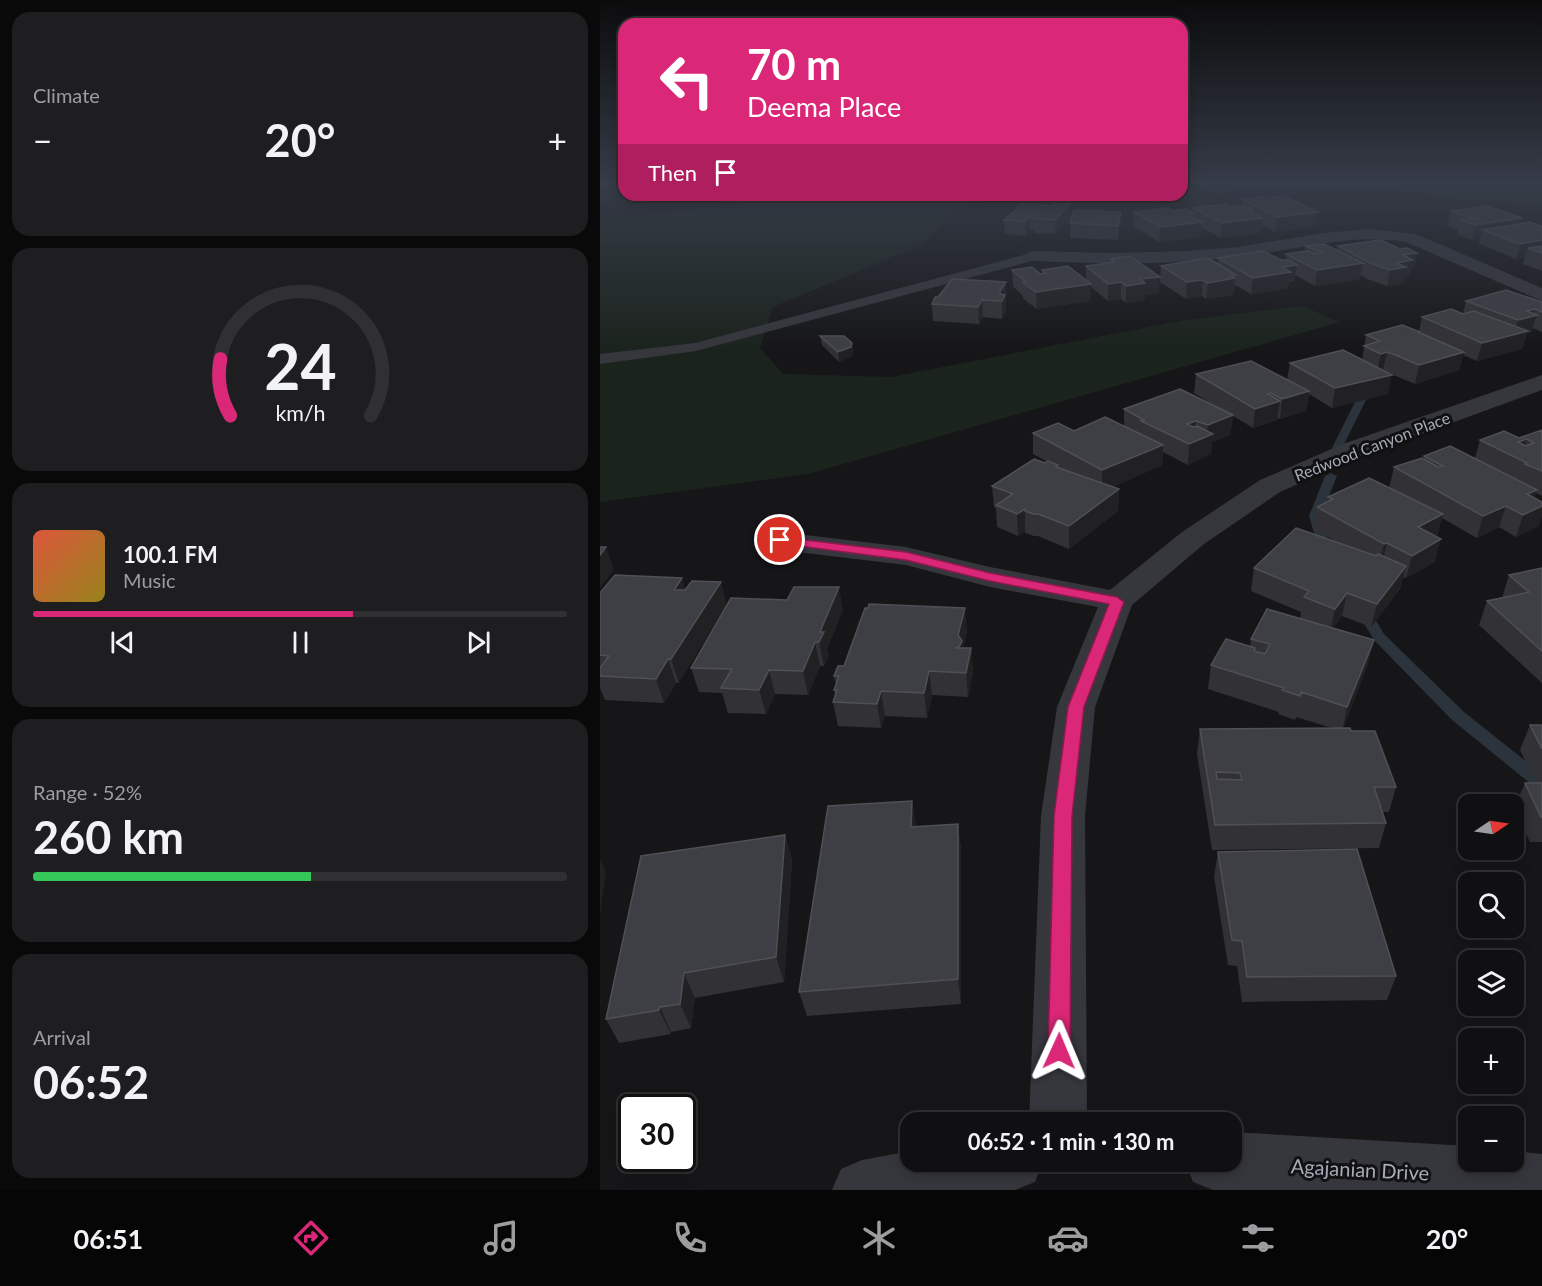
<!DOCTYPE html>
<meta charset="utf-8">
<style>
:root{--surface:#101012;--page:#1e1e20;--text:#f1f3f6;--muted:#9c9d9f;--line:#303032;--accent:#db2777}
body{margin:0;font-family:Lato,sans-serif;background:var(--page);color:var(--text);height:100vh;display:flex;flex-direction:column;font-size:22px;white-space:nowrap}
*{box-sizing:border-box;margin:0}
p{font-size:20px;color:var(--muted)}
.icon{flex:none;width:33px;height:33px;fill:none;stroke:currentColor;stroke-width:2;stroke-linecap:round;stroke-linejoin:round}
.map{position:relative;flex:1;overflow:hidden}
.side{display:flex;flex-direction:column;gap:12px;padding:12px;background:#09090a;width:600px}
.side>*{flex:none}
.hud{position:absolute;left:18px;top:18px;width:570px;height:183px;border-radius:18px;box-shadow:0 3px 15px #0003,0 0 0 2px var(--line);background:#db2777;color:#fff;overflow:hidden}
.needle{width:39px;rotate:77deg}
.tools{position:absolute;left:858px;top:794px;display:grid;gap:12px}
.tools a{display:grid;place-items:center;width:66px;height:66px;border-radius:12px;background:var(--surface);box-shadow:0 3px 15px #0003,0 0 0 2px var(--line);font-size:30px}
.speed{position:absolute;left:18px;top:1094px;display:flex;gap:12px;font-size:30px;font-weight:700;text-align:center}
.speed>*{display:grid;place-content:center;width:78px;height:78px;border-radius:50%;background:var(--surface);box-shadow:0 3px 15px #0003,0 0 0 2px var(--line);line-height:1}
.speed .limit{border:3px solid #111;border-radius:9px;background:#fff;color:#111}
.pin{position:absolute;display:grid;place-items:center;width:51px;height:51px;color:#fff;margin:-26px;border:3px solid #fff;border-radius:50%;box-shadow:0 2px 6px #0007}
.me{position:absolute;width:66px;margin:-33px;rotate:1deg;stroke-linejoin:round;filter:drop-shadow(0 0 4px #0008)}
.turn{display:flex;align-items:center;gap:21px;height:126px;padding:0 30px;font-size:27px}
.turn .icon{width:78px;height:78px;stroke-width:2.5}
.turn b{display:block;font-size:42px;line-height:51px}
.then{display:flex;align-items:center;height:57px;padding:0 30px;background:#0003;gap:12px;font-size:22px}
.big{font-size:45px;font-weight:700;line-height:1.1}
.side .widget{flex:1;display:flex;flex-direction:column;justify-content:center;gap:9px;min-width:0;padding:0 21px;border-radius:18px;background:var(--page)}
.side .dial{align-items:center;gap:0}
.dial svg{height:156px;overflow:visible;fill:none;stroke:var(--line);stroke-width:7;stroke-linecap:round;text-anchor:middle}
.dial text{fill:var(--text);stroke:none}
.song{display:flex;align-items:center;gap:18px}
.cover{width:72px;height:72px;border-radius:9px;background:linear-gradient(135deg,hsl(10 70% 55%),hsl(50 70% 35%))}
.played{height:6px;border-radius:3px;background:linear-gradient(90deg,var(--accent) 60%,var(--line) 60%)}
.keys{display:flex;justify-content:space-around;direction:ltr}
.heat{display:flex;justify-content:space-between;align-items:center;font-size:33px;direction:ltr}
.charge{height:9px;border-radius:4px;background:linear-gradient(90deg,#34c759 52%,var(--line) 0)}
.trip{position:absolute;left:300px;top:1112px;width:342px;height:60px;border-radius:18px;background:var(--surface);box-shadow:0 3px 15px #0003,0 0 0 2px var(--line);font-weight:700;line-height:60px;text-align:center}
.menu{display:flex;height:96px;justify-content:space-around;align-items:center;background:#060607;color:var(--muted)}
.menu .icon{width:42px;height:42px}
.menu .selected{color:var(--accent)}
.menu b{font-size:27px;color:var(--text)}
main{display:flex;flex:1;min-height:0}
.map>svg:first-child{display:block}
.green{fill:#1b231d}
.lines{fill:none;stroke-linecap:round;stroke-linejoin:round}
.stream{fill:#2b333c;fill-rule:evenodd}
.lane{fill:#36373d;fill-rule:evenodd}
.street{fill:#36373d;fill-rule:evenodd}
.wall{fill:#323236}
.shaded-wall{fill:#212124}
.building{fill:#3e3f44;stroke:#4f5056;stroke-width:1.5;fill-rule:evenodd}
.route{fill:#db2777;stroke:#8e194d;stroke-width:1.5}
.labels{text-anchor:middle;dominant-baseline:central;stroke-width:6;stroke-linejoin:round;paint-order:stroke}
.street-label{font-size:16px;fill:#a7abb8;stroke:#111113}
.near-street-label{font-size:20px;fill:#a7abb8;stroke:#111113}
</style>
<main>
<section class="side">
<div class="widget"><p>Climate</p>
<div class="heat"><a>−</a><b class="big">20°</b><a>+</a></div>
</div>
<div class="widget dial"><svg viewBox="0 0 100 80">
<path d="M14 69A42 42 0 1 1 86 69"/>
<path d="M14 69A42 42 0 0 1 9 40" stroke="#db2777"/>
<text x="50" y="56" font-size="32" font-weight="700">24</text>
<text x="50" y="72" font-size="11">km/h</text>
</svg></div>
<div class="widget">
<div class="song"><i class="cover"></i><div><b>100.1 FM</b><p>Music</p></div></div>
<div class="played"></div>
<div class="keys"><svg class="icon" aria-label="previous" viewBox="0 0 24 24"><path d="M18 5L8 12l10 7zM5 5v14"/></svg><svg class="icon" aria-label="pause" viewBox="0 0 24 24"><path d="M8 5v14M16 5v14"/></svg><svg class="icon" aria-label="next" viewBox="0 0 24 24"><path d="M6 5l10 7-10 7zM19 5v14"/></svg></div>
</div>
<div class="widget"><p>Range · 52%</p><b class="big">260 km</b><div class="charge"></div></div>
<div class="widget"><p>Arrival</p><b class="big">06:52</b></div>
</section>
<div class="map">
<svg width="942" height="1190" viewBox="0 0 942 1190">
<rect width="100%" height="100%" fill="#161618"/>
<path class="green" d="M759,184H942V206L805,193Z
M171,195H423L355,210L324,244L173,307L160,348L183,374L291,377L585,320L702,306L740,322L208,474L0,502V216L43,215L154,202Z"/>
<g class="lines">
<path class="stream" d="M761,397L766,400L741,450H733L732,448L756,400Z
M731,473L737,476L721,516L732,553L726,557L720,553L709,516L725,476Z
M764,608L769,609L784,634L864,712L942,774V789L936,788L852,720L774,640L757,612Z"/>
<path class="lane" d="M435,252L439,253V259L96,351L0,364V354L95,343Z"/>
<path class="street" d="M769,229L816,234L942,288V301L806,242C749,232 693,251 637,257C570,265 502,264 435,261L429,260L426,256L429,252L435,251L511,253L587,251L637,247L724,233Z
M942,375V390L761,456L680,492L604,544L532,605L495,707L485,816L487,1122H429L441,816L457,707L498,607L390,587L306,565L180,550L169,547L165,541L169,535L180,532L306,547L390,567L510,590L582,532L660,480L743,444Z
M632,1132L868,1146V1161H914V1151L942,1154V1190H613L593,1182L585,1161H632Z
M310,1151V1161H443L435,1182L415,1190H232L241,1169L262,1160Z"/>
</g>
<path class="wall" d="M603,184H653L652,189H632V193L615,194Z
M668,198L718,212L716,226L675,232L662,225L661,233L621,238L601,227V237L559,242L533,226L534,212L573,211L592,212L593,208L632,207L641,206L642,199Z
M423,203L470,218L455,234L434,233V230H430V232L426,236L405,234L404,220Z
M851,211L922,218L920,224L942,226V271L923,264L925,257L916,259L879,244L880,239L872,240L857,234L858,230L847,226Z
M521,212V226L518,240L470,238V223Z
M705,246L737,250L738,246L800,249L817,253L814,269H811L810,276L804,277L803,283L787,286L767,279L761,275L760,279L715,286L695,275L694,281L689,282L688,288L651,294L635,285L633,295L606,299L602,296L586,299L560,282L561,266L617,263L618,258L686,260V254L705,251Z
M510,259L559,293L545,295L544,300L526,303L521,299L508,301L490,286V301L437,309L426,301L423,298V296L413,286L412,270L438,273H442V270L486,281V266L509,263Z
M406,282V312L402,319L383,317L379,324L333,321L332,304L338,297Z
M866,301L942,302V332L933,328L931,332L927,333L922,349L877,361L863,355L859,370L815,384L784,371L788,394L732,408L709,394L706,411L680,419L678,418L677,420L653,428L633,416L630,435L612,442L611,454L588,465L563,452L562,465L512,487L519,489L518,511L469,549L438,536H434L425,533V531L418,536L397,527L396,508L394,507L392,486L448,462L433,454V433L474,431L524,426V409H620L594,393L596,374L687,380L690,363L762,360L766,335L819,331L822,317L863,314Z
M220,336L252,343L253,352L252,356L239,362L222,345Z
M942,430V496L936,493L934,498L939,526L916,537L899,527L877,538L842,518L837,536L835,562L806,578L803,577L800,589L771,627L742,616L733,628L768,664L743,728L751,731L796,787L789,812H782L786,823L779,848L612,850L597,754L600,729L732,728L696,717L695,720L678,714L679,712L608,689L611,665L650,646L651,639L700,619L701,612L651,591L654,568L735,541L713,529L717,507L727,502L728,497L789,488L794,467L824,459V456L875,458L880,440L919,438Z
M942,568V683L879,625L887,601L902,598L909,575Z
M82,578L79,683H76L64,703L5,700L0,688V593Z
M243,610L227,649L229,656L224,666H220L208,695L175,694L166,714L128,713L122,693L99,692L91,668Z
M367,631L363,648H371L373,672L368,697L332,695L327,718L285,716L281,728L238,726L233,702L235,696L234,690L236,685L234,676L244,666Z
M930,725L942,749V842H930L914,808L925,783H936L920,750Z
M358,824L361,849V1004L207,1016L199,992L316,827Z
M185,835L192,860L184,982L95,998L91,1028L71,1032V1034L19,1043L6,1019Z
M618,852L796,976L787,1000L642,1002L637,966L628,965L614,877Z"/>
<path class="shaded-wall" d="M21,184H24V195H25L24,199L0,201V187Z
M616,184H633L632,193L615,194Z
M470,204V218L455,234V220Z
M650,210H653L652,220L663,218L661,233L621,238L622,223Z
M521,212V226L518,240V226Z
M718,212L716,226L675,232L677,217Z
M590,214H594V223L602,222L601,237L559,242L560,227Z
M427,216V219L429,217L430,232L426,236L425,221Z
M922,218L918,232L883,230L880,239L872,240L876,225Z
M942,240V253L928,248L925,257L916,259L920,244Z
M817,253L814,269H811L810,276L804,277L803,283L787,286L790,270L803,255Z
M763,263L760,279L715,286L717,270Z
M697,265L694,281L689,282L688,288L651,294L653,278L682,267Z
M636,275L633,295L606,299L608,283Z
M560,277L559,293L545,295L544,300L526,303V286L540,279Z
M603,280L602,296L586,299L587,282Z
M406,282V312L402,319V301H400V291Z
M521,282V299L508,301V284Z
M491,284L490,301L437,309L436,292Z
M382,300L383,317L379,324L378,307Z
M935,309L933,316L937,315L931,332L927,333L922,349L877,361L882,343L914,335L918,320L927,311Z
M252,343L253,352L252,356L239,362L238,352Z
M787,352L783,370L777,372L781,354Z
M864,352L859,370L815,384L819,365Z
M792,375L788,394L732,408L735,388Z
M709,391L706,411L680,419L682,399Z
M671,393L669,404L680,401L677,420L653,428L655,409L668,394Z
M633,415L630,435L612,442L611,454L588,465L589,444L606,437L608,425Z
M596,421L594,441L587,424Z
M927,439L921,460L918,442Z
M563,445L562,465L502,491V470Z
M519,489L518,511L469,549V526Z
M937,490L930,511L927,494Z
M906,506L899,527L877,538L883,516Z
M942,506V517L939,526L916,537L923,515Z
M425,509V531L418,536L417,514Z
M843,514L837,536L818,527Z
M841,539L835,562L806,578L812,556Z
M787,543L782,565L778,567L784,544Z
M6,547L14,570L0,588V555Z
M806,566L800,589L771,627L777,604Z
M82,578L89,601L74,590Z
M121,582L127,605L79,683L71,659Z
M239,587L243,610L227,649L229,656L224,666L219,642L220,632Z
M747,593L742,616L730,632L735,609Z
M365,608L367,631L358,671V635Z
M774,640L768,664L742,732L747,707Z
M215,642L220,666L208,695L203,671Z
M371,648L373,672L368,697L366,673Z
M68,659L76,683L64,703L56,679Z
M169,670L175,694L166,714L159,690Z
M329,671L332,695L327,718L324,693Z
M281,691L285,716L281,728L277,704Z
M312,801L316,825L315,852L311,827Z
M358,824L361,849V1004L358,979Z
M185,835L192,860L184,982L176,957Z
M0,859L6,872L0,915Z
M84,973L95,998L91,1028L80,1004Z
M60,1007L71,1032V1034L59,1010Z"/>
<path class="building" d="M0,184H21L20,186L0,187Z
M684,196L718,212L677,217L642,199L664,197L668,198Z
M423,203L452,206L455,203L470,204L455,220L433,218L434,216H427L426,217H429L425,221L404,220Z
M625,204L632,207L645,206L653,210H650L652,213L663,218L622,223L593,208Z
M887,206L922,218L876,225L861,220L879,218L867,217L851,211Z
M567,208L573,211L587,209L594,214H590L592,217L602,222L560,227L534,212Z
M474,210L521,212L518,226L470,223Z
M930,222L942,226V240L920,244L883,230Z
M780,240L800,249L807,248L817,253L803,255L813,260L796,263L806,267L790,270L770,263L738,246Z
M724,244L763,263L717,270L686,254L708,251L715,254L723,253L705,246Z
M942,246V253L928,248Z
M663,251L681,260H688L697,265L682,267L691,272L653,278L618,258Z
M530,256L560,277L540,279L545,283L526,286L521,282L508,284L486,266L514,262L510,259Z
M608,258L636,275L631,276L635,278L608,283L603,280L587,282L561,266Z
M468,266L491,284L436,292L426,285L423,282L425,281L412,270L432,267L438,272H436L439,274L446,273L442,270Z
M352,279L406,282L400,291V294L405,295L402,301L382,300L378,307L332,304L335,297H338Z
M906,290L942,302V312L935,309L927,311L937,315L918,320L866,301Z
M851,309L863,314L874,311L928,331L882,343L822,317Z
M802,325L820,332H818L864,352L819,365L798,356L787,352L781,354L764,346L780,341L766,335Z
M220,336H244L252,343L251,347L238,352Z
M743,350L792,375L735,388L690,363Z
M651,361L709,391L682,399L671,393L668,394L680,401L655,409L596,374Z
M580,389L633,415L608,425L596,421L587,424L593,427L597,426L613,434L589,444L541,421L544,420L524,409Z
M505,417L563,445L502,470L433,433L458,423L474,431Z
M942,430V471L925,464L927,463L880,440L904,431L919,438ZM927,439L934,443L926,446L918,442Z
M850,446L937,490L927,494L942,502V506L923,515L906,506L883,516L794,467L822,458L838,467L843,466L824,456Z
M434,459L445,463L448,461L458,465L456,467L519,489L469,526L438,514H433L425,511V509L417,514L396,505L413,494L392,486Z
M769,478L843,514L818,527L841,539L812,556L787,543L784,544L717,507L733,499L728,497Z
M696,528L776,556L778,554L806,566L777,604L747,593L735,609L704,597L709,591L654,568Z
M0,547H6L0,555Z
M942,568V651L887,601L929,592L909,575Z
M15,575L82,578L74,590H85L92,581L121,582L71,659H68L56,679L0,676V668L9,656L0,655V593Z
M194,587H239L220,632H224L219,642H215L203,671L169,670L159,690L121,688L132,669L91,668L131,598L187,600Z
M269,604L365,608L358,635L362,641L359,647L355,648H371L366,673L329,671L324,693L281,691L277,704L233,702L237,690H234L239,676H234L238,666H244L265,608H268Z
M667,609L774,640L747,707L701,692L700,696L682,690L684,688L611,665L626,639L655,648L654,651L665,654L670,644L651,639Z
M930,725H942V749Z
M750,728L751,731H775L796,787H774L786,823L615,825L600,729ZM616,772L640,773L642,780L617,779Z
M925,783H942V817H941Z
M312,801L311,827L358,824V979L199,992L228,806Z
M185,835L176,957L84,973L80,1004L60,1007L59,1010L6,1019L41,856Z
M757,849L796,976L647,977L642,941L632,940L618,852Z"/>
<linearGradient id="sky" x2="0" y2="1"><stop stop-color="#0c0c0d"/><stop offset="0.52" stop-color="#363c48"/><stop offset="1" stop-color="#363c48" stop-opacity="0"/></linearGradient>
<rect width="942" height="351" fill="url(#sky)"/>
<path class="route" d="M180,537L306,552L390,573L517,597L524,602L484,707L472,816L470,1051L467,1059L459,1062L451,1059L448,1051L454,816L468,707L509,604L390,581L306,560L176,543L174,540Z"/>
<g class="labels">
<g class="street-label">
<text transform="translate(772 446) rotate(-21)">Redwood Canyon Place</text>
</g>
<g class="near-street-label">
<text transform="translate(760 1169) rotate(3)">Agajanian Drive</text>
</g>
</g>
</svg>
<div class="tools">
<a><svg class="needle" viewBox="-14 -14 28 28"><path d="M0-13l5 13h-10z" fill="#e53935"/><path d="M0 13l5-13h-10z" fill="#9c9d9f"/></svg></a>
<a><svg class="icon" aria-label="search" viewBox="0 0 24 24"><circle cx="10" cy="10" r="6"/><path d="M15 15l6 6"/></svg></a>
<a><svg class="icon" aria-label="layers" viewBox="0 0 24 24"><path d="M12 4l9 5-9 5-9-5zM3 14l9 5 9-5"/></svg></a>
<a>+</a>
<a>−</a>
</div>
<div class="speed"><div class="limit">30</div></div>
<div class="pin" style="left:180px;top:540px;background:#d93025"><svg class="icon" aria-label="arrive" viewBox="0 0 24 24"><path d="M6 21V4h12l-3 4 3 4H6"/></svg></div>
<svg class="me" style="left:459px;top:1051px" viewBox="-20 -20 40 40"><path d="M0-17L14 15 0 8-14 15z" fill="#db2777" stroke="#fff" stroke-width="4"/></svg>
<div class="trip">06:52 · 1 min · 130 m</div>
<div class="hud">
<div class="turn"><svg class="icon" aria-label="left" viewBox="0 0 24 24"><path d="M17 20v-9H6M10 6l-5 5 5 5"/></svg><div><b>70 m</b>Deema Place</div></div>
<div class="then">Then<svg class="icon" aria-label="arrive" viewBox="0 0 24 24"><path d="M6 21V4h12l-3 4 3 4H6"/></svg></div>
</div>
</div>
</main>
<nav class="menu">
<b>06:51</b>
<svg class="icon selected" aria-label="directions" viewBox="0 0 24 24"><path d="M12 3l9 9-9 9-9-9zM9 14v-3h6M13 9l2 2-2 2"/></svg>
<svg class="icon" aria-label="music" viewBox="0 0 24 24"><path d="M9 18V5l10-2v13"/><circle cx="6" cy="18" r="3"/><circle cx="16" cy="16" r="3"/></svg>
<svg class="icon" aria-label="phone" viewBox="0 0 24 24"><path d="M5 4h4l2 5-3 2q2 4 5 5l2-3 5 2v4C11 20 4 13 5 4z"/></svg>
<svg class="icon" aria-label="climate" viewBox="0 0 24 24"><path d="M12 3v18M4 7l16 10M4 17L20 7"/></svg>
<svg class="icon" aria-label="car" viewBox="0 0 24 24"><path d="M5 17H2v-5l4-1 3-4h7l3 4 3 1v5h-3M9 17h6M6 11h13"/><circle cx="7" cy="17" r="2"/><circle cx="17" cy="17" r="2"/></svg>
<svg class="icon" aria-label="filters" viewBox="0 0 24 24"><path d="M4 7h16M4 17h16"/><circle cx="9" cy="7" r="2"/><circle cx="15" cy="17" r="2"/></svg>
<b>20°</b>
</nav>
